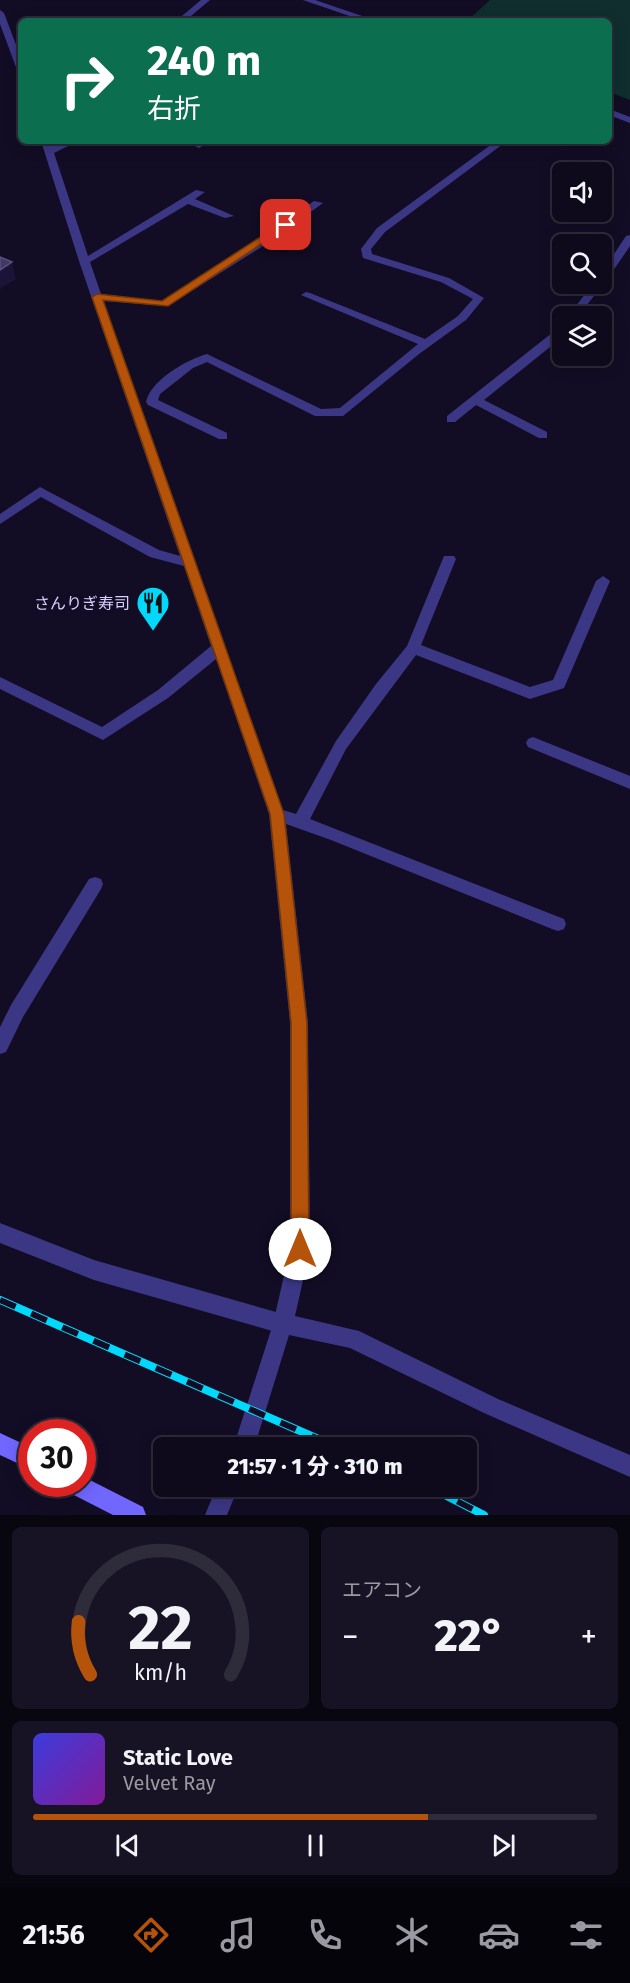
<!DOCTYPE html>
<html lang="ja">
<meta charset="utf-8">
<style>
:root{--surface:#0e0a1b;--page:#171324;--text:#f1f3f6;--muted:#9b9aa3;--line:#2e2b3a;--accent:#b45309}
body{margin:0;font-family:"Fira Sans","Noto Sans JP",sans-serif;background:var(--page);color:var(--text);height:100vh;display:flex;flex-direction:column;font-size:22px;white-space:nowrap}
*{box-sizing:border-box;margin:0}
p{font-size:20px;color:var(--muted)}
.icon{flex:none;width:33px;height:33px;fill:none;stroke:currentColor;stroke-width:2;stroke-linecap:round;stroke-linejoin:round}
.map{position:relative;height:1515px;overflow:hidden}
.sheet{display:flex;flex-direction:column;gap:12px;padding:12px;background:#08060f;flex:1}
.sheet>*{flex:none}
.banner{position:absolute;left:18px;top:18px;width:594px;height:126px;border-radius:9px;box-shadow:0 3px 15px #0003,0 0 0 2px var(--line);background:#0b6e4f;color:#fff;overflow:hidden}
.buttons{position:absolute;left:552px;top:162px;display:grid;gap:12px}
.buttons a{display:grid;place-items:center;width:60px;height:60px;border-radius:9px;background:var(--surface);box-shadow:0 3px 15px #0003,0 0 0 2px var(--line);font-size:30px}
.speed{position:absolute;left:18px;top:1419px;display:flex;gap:12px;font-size:30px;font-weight:700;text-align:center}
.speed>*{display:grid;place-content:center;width:78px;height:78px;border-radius:50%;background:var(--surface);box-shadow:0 3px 15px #0003,0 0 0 2px var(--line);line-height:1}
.speed .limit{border:9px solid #d22;background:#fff;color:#111}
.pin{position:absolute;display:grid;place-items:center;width:51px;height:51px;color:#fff;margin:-26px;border-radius:12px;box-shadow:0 3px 9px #0006}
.me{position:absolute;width:66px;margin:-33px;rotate:0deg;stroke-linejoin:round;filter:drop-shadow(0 0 4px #0008)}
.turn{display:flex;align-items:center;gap:21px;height:126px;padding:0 30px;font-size:27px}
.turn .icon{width:78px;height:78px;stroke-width:2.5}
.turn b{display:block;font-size:42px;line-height:51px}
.big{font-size:45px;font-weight:800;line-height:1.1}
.sheet .card{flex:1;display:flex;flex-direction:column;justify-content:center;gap:9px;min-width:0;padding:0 21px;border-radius:9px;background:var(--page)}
.sheet .dial{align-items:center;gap:0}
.dial svg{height:156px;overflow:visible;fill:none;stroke:var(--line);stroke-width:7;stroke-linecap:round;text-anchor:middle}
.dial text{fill:var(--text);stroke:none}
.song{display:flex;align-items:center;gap:18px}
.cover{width:72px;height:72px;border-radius:9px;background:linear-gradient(135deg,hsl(240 70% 55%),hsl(290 70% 35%))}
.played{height:6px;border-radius:3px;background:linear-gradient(90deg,var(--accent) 70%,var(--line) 70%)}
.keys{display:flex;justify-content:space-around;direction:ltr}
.heat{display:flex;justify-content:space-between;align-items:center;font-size:33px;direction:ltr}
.sheet .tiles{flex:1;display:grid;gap:12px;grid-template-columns:1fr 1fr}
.card:last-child{grid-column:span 2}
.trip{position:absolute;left:153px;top:1437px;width:324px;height:60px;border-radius:9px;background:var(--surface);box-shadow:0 3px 15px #0003,0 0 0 2px var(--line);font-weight:800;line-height:60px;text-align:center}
.tab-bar{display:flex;height:96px;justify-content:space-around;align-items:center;background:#06040b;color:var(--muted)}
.tab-bar .icon{width:42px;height:42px}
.tab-bar .active{color:var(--accent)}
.tab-bar b{font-size:27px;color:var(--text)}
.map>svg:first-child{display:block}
.green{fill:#102e2e}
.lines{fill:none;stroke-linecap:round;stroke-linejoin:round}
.minor{fill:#3c3785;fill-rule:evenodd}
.tertiary{fill:#3c3785;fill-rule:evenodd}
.secondary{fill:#7167ff;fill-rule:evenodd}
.rail-casing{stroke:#00d9fb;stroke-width:8}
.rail{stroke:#120d24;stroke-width:6;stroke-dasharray:17;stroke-linecap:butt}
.shaded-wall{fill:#1c1438}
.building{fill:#423865;stroke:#59507e;stroke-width:1.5}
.route{fill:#b45309;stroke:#753606;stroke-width:1.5}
.labels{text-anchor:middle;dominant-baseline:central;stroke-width:6;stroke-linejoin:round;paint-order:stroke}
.poi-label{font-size:16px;fill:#d7d0ff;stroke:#120d24;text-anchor:end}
</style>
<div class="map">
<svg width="630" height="1515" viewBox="0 0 630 1515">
<rect width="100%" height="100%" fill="#120d24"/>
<path class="green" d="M490,0H630V100L609,92V21H467Z"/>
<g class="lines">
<path class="minor" d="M201,0H210L185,21H176Z
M303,0H315L377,21H364Z
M0,10L4,13L21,58V73L17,70L0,24Z
M609,109L630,117V123L609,115Z
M41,141H51L52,146L65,141H78L54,153L88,256L196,190L205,192L195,199L234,216L225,218L188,204L90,262L101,294L162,301L266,235L314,201L323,203L274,239L168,306L103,301L283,810L296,814L336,741L376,684L407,646L444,556H454L456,559L421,645L530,687L553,680L596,581L603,576L610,581L564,688L530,699L416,655L346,749L310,819L564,919L566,924L564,929L558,931L552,929L331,840L286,824L308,1023L310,1249L295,1316L359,1331L498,1399L630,1455V1477L484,1413L350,1348L289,1335L254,1448H233L273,1324L290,1249V1023L269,814L216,659L168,698L103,740L0,689V677L102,727L158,690L211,646L184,566L150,557L41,497L0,524V514L40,487L159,550L180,556L79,261Z
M184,141H211L199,148Z
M496,141H507L385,232L371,249L372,254L449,278L484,298L466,320L419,354L343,416H315L207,362L193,368L160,394L158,400L227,433V439H219L148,405L146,402C151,380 186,360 207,354L321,409L340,408L418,344L301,295L306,292L310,293L425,339L458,316L473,299L441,282L363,258L361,249L377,228Z
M630,235V246L606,281L602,282V286L578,316H568L593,284H602V272L626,236Z
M562,325V334L550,347L484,400L547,432V438H539L476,405L455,422H447V416Z
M533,737L630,776V789L528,747L526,743L528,739Z
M95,877L101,879L103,884L101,889L23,1017L6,1052L0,1054V1027L11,1005L89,879Z
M217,1486H239L227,1515H205Z"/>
<path class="tertiary" d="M0,1223L94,1260L283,1314L290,1317L293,1324L290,1331L283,1334L94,1280L0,1243Z"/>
<path class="secondary" d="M0,1433L32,1448V1470L0,1455Z
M82,1476L143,1507L146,1515H113L68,1492L65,1484H82Z"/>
<g class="rail-casing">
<path id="rail" d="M0,1300L339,1448
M427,1486L484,1515"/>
</g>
<use href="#rail" class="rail"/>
</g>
<path class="shaded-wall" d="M12,262L16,279L0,289V270Z"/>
<path class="building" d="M0,257L12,262L0,270Z"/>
<path class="route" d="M282,223L290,225L168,306L103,300L284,814L307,1023L309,1249L306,1256L300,1258L293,1256L291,1249V1023L270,814L92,297L97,294L162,301Z"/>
<defs>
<g id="restaurant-pin" transform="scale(1.725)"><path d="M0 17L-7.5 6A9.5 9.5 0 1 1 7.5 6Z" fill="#00d9fb" stroke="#120d24"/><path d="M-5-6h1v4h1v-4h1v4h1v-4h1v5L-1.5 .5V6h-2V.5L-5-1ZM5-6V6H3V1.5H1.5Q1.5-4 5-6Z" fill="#111"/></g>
</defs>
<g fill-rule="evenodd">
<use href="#restaurant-pin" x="153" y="603"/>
</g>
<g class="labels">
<g class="poi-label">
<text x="130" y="603">さんりぎ寿司</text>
</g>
</g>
</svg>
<div class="buttons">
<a><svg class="icon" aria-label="sound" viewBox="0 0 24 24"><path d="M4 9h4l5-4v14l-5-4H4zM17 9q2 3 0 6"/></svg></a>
<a><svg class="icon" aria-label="search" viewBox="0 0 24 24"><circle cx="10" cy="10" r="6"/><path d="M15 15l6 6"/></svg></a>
<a><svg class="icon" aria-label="layers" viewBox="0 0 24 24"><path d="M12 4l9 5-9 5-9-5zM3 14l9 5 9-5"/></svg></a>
</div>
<div class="speed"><div class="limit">30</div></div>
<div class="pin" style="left:286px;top:225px;background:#d93025"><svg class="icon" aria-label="arrive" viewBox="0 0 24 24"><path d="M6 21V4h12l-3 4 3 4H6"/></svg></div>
<svg class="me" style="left:300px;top:1249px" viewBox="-20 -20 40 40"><circle r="19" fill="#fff"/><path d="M0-13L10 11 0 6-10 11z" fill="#b45309"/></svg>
<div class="trip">21:57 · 1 分 · 310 m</div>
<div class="banner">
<div class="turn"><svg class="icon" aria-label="right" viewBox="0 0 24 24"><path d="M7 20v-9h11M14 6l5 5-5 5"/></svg><div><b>240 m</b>右折</div></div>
</div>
</div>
<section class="sheet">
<div class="tiles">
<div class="card dial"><svg viewBox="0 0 100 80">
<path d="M14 69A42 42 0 1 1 86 69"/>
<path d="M14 69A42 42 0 0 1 8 42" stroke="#b45309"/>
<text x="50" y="56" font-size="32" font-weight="700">22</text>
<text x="50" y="72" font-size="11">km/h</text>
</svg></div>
<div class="card"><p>エアコン</p>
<div class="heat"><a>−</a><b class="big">22°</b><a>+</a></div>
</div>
<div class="card">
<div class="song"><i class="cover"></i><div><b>Static Love</b><p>Velvet Ray</p></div></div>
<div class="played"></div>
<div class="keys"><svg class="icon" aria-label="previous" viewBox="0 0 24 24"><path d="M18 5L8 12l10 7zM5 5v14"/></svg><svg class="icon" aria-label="pause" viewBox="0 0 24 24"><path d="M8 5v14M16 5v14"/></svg><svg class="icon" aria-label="next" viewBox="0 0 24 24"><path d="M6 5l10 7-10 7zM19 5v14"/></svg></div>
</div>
</div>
</section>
<nav class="tab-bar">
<b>21:56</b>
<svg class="icon active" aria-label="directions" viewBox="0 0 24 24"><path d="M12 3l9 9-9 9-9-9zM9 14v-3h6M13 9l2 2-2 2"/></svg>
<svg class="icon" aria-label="music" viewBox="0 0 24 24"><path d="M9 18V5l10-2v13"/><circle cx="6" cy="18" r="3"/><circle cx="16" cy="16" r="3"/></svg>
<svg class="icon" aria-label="phone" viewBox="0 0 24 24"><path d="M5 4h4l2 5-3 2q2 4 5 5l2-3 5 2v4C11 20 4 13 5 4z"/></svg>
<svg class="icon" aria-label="climate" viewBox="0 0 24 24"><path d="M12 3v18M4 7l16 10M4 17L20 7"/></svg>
<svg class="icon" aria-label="car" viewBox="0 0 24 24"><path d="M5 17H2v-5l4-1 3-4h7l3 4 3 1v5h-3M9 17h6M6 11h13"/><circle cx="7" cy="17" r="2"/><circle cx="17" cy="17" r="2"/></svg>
<svg class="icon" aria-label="filters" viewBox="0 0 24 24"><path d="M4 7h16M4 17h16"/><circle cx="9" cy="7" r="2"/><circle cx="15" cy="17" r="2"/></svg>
</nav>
